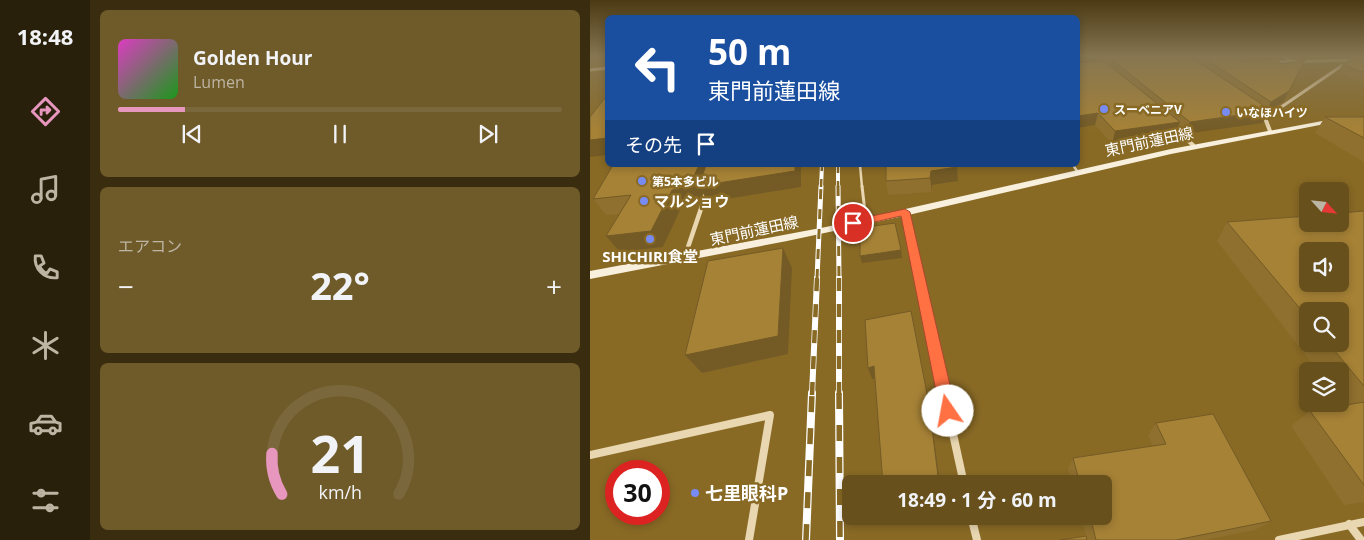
<!DOCTYPE html>
<html lang="ja">
<meta charset="utf-8">
<style>
:root{--surface:#67501c;--page:#6f5a29;--text:#f1f3f6;--muted:#bdb5a3;--line:#7a673b;--accent:#e797bd}
body{margin:0;font-family:"Open Sans","Noto Sans JP",sans-serif;background:var(--page);color:var(--text);height:100vh;display:flex;flex-direction:column;font-size:19px;white-space:nowrap}
*{box-sizing:border-box;margin:0}
p{font-size:16px;color:var(--muted)}
.icon{flex:none;width:28px;height:28px;fill:none;stroke:currentColor;stroke-width:2;stroke-linecap:round;stroke-linejoin:round}
.map{position:relative;flex:1;overflow:hidden}
.side{display:flex;flex-direction:column;gap:10px;padding:10px;background:#392c0f;width:500px}
.side>*{flex:none}
.top-card{position:absolute;left:15px;top:15px;width:475px;height:152px;border-radius:8px;box-shadow:0 2px 8px #0003;background:#1a4fa0;color:#fff;overflow:hidden}
.needle{width:32px;rotate:117deg}
.controls{position:absolute;left:709px;top:182px;display:grid;gap:10px}
.controls a{display:grid;place-items:center;width:50px;height:50px;border-radius:8px;background:var(--surface);box-shadow:0 2px 8px #0003;font-size:25px}
.speed{position:absolute;left:15px;top:460px;display:flex;gap:10px;font-size:25px;font-weight:700;text-align:center}
.speed>*{display:grid;place-content:center;width:65px;height:65px;border-radius:50%;background:var(--surface);box-shadow:0 2px 8px #0003;line-height:1}
.speed .limit{border:8px solid #d22;background:#fff;color:#111}
.pin{position:absolute;display:grid;place-items:center;width:42px;height:42px;color:#fff;margin:-21px;border:2px solid #fff;border-radius:50%;box-shadow:0 1px 5px #0007}
.me{position:absolute;width:55px;margin:-28px;rotate:348deg;stroke-linejoin:round;filter:drop-shadow(0 0 4px #0008)}
.turn{display:flex;align-items:center;gap:18px;height:105px;padding:0 20px;font-size:22px}
.turn .icon{width:65px;height:65px;stroke-width:2.5}
.turn b{display:block;font-size:35px;line-height:42px}
.then{display:flex;align-items:center;height:48px;padding:0 20px;background:#0003;gap:10px;font-size:19px}
.big{font-size:38px;font-weight:700;line-height:1.1}
.side .widget{flex:1;display:flex;flex-direction:column;justify-content:center;gap:8px;min-width:0;padding:0 18px;border-radius:8px;background:var(--page)}
.side .dial{align-items:center;gap:0}
.dial svg{height:130px;overflow:visible;fill:none;stroke:var(--line);stroke-width:7;stroke-linecap:round;text-anchor:middle}
.dial text{fill:var(--text);stroke:none}
.song{display:flex;align-items:center;gap:15px}
.cover{width:60px;height:60px;border-radius:8px;background:linear-gradient(135deg,hsl(310 70% 55%),hsl(120 70% 35%))}
.played{height:5px;border-radius:2px;background:linear-gradient(90deg,var(--accent) 15%,var(--line) 15%)}
.keys{display:flex;justify-content:space-around;direction:ltr}
.heat{display:flex;justify-content:space-between;align-items:center;font-size:28px;direction:ltr}
.trip{position:absolute;left:252px;top:475px;width:270px;height:50px;border-radius:8px;background:var(--surface);box-shadow:0 2px 8px #0003;font-weight:700;line-height:50px;text-align:center}
main{display:flex;flex:1;min-height:0}
.menu{display:flex;flex-direction:column;width:90px;justify-content:space-around;align-items:center;background:#29200b;color:var(--muted)}
.menu .icon{width:35px;height:35px}
.menu .selected{color:var(--accent)}
.menu b{font-size:22px;color:var(--text)}
.map>svg:first-child{display:block}
.lines{fill:none;stroke-linecap:round;stroke-linejoin:round}
.lane-far1{stroke:#e9d7b2;stroke-width:2.5}
.lane{stroke:#e9d7b2;stroke-width:3}
.street-far4{stroke:#e9d7b2;stroke-width:3}
.street-far3{stroke:#e9d7b2;stroke-width:4}
.street-far2{stroke:#e9d7b2;stroke-width:4.5}
.street-far1{stroke:#e9d7b2;stroke-width:5.5}
.street{stroke:#e9d7b2;stroke-width:8}
.secondary{fill:#f8f0dd;fill-rule:evenodd}
.rail-far3-casing{stroke:#fff;stroke-width:4}
.rail-far2-casing{stroke:#fff;stroke-width:5}
.rail-far1-casing{stroke:#fff;stroke-width:6}
.rail-casing{stroke:#fff;stroke-width:8}
.rail-far3{stroke:#896a25;stroke-width:2.5;stroke-dasharray:8;stroke-linecap:butt}
.rail-far2{stroke:#896a25;stroke-width:3;stroke-dasharray:10;stroke-linecap:butt}
.rail-far1{stroke:#896a25;stroke-width:4.5;stroke-dasharray:13;stroke-linecap:butt}
.rail{stroke:#896a25;stroke-width:5.5;stroke-dasharray:16;stroke-linecap:butt}
.wall{fill:#8f702e;fill-rule:evenodd}
.shaded-wall{fill:#745b26}
.building{fill:#a68236;stroke:#745b26;fill-rule:evenodd}
.route{fill:#ff7043;stroke:#a6492c}
.poi-dot{fill:#778bf3;stroke:#896a25;stroke-width:2}
.labels{text-anchor:middle;dominant-baseline:central;stroke-width:5;stroke-linejoin:round;paint-order:stroke}
.far-poi-label{font-size:12px;font-weight:bold;fill:#fff;stroke:#896a25;text-anchor:start}
.street-label{font-size:15px;fill:#fff;stroke:#896a25}
.poi-label{font-size:15px;font-weight:bold;fill:#fff;stroke:#896a25;text-anchor:start}
.near-poi-label{font-size:18px;font-weight:bold;fill:#fff;stroke:#896a25;text-anchor:start}
</style>
<main>
<nav class="menu">
<b>18:48</b>
<svg class="icon selected" aria-label="directions" viewBox="0 0 24 24"><path d="M12 3l9 9-9 9-9-9zM9 14v-3h6M13 9l2 2-2 2"/></svg>
<svg class="icon" aria-label="music" viewBox="0 0 24 24"><path d="M9 18V5l10-2v13"/><circle cx="6" cy="18" r="3"/><circle cx="16" cy="16" r="3"/></svg>
<svg class="icon" aria-label="phone" viewBox="0 0 24 24"><path d="M5 4h4l2 5-3 2q2 4 5 5l2-3 5 2v4C11 20 4 13 5 4z"/></svg>
<svg class="icon" aria-label="climate" viewBox="0 0 24 24"><path d="M12 3v18M4 7l16 10M4 17L20 7"/></svg>
<svg class="icon" aria-label="car" viewBox="0 0 24 24"><path d="M5 17H2v-5l4-1 3-4h7l3 4 3 1v5h-3M9 17h6M6 11h13"/><circle cx="7" cy="17" r="2"/><circle cx="17" cy="17" r="2"/></svg>
<svg class="icon" aria-label="filters" viewBox="0 0 24 24"><path d="M4 7h16M4 17h16"/><circle cx="9" cy="7" r="2"/><circle cx="15" cy="17" r="2"/></svg>
</nav>
<section class="side">
<div class="widget">
<div class="song"><i class="cover"></i><div><b>Golden Hour</b><p>Lumen</p></div></div>
<div class="played"></div>
<div class="keys"><svg class="icon" aria-label="previous" viewBox="0 0 24 24"><path d="M18 5L8 12l10 7zM5 5v14"/></svg><svg class="icon" aria-label="pause" viewBox="0 0 24 24"><path d="M8 5v14M16 5v14"/></svg><svg class="icon" aria-label="next" viewBox="0 0 24 24"><path d="M6 5l10 7-10 7zM19 5v14"/></svg></div>
</div>
<div class="widget"><p>エアコン</p>
<div class="heat"><a>−</a><b class="big">22°</b><a>+</a></div>
</div>
<div class="widget dial"><svg viewBox="0 0 100 80">
<path d="M14 69A42 42 0 1 1 86 69"/>
<path d="M14 69A42 42 0 0 1 8 44" stroke="#e797bd"/>
<text x="50" y="56" font-size="32" font-weight="700">21</text>
<text x="50" y="72" font-size="11">km/h</text>
</svg></div>
</section>
<div class="map">
<svg width="774" height="540" viewBox="0 0 774 540">
<rect width="100%" height="100%" fill="#896a25"/>
<g class="lines">
<path class="lane-far1" d="M270,165L272,187
M483,165L487,171"/>
<path class="lane" d="M272,186L276,221"/>
<path class="street-far4" d="M692,56L702,61
M685,62L759,60
M0,70L18,68
M681,114L766,56"/>
<path class="street-far3" d="M582,127L603,145
M680,131L675,118L683,113"/>
<path class="street-far2" d="M315,212L330,279
M94,259L117,191"/>
<path class="street-far1" d="M329,278L355,395"/>
<path class="street" d="M354,393L374,484
M0,455L180,415L159,540
M381,516L387,540
M759,524L771,540
M689,540L774,522"/>
<path class="secondary" d="M743,119L746,121L745,122L581,154L314,216L197,241L0,279V271L236,227L581,149Z"/>
<g class="rail-far3-casing">
<path id="rail-far3" d="M248,165V187
M231,187L232,165"/>
</g>
<g class="rail-far2-casing">
<path id="rail-far2" d="M248,186L249,279
M227,279L231,186"/>
</g>
<g class="rail-far1-casing">
<path id="rail-far1" d="M249,278V395
M222,395L227,278"/>
</g>
<g class="rail-casing">
<path id="rail" d="M249,393L250,540
M216,540L222,393"/>
</g>
<use href="#rail-far3" class="rail-far3"/>
<use href="#rail-far2" class="rail-far2"/>
<use href="#rail-far1" class="rail-far1"/>
<use href="#rail" class="rail"/>
</g>
<path class="wall" d="M488,56H641L693,102L678,111L673,123L595,134L588,128L585,135L522,144L505,125L488,128Z
M774,56V84L748,72L753,64Z
M735,117H774V162L725,133Z
M23,165L211,187L118,202L113,193L109,204L92,206L73,247L30,252V214L16,215L3,199Z
M367,167L368,181L342,185V192L298,195L296,181Z
M774,211V502L754,505L701,426L720,411L755,405L750,399V371H728L627,241L637,222ZM718,311L750,344H718Z
M566,423L681,521L665,530L614,540H497L491,516H514V484H482L478,469L483,458L563,446L558,435Z"/>
<path class="shaded-wall" d="M508,56L506,67L488,65L489,58Z
M699,91L693,102L678,111L673,123L595,134L600,122L676,112L681,102Z
M508,113L505,125L488,128V116Z
M590,122L585,135L522,144L525,131Z
M18,138V155L0,157V140Z
M109,165H211V187L118,202L113,193L109,204L92,206L73,247L30,252L16,236L82,190Z
M367,167L368,181L342,185V192L340,178L341,171Z
M193,248L202,268L198,354L112,373L95,355Z
M311,250L312,258L272,263L270,256Z
M284,366L288,378L282,379L278,368Z
M339,404L341,415L350,484H349Z"/>
<path class="building" d="M488,56H508L489,58L488,63L514,61L590,122L525,131L508,113L488,116Z
M517,56H599L670,103L678,111L600,122Z
M611,56H641L652,62L684,59L692,64L715,60L699,91L681,102Z
M766,56H774V73L753,64Z
M18,94V138L0,140V117Z
M735,117H774V138Z
M23,165H109L99,187L82,190L61,231L16,236L41,195L3,199Z
M116,165H205V171L109,186Z
M296,165H366L367,167L341,171L340,178L296,181Z
M774,211V386L739,344H750V311H718V318L637,222L718,216V224H750V213ZM718,251H750V284H718Z
M305,223L311,250L270,256V228Z
M193,248L188,336L95,355L118,261Z
M321,311L339,404L349,484H293L284,366L278,368L275,320Z
M774,402V485L720,411Z
M623,414L681,521L586,540H506L500,516H514V484H490L483,458L576,444L566,423Z
M496,536L497,540H470Z"/>
<linearGradient id="sky" x2="0" y2="1"><stop stop-color="#4b3a14"/><stop offset="0.43" stop-color="#867651"/><stop offset="1" stop-color="#867651" stop-opacity="0"/></linearGradient>
<rect width="774" height="131" fill="url(#sky)"/>
<path class="route" d="M315,209L320,212L366,411L363,416L358,418L353,416L350,411L311,216L263,227L258,223L263,220Z"/>
<g class="poi-dot">
<circle cx="514" cy="109" r="5"/>
<circle cx="636" cy="112" r="5"/>
<circle cx="52" cy="181" r="5"/>
<circle cx="54" cy="201" r="5"/>
<circle cx="60" cy="239" r="5"/>
<circle cx="105" cy="493" r="5"/>
</g>
<g class="labels">
<g class="far-poi-label">
<text x="524" y="109">スーベニアV</text>
<text x="646" y="112">いなほハイツ</text>
<text x="62" y="181">第5本多ビル</text>
</g>
<g class="street-label">
<text transform="translate(559 141) rotate(-12)">東門前蓮田線</text>
<text transform="translate(164 230) rotate(-12)">東門前蓮田線</text>
</g>
<g class="poi-label">
<text x="64" y="201">マルショウ</text>
<text x="60" y="256" text-anchor="middle">SHICHIRI食堂</text>
</g>
<g class="near-poi-label">
<text x="115" y="493">七里眼科P</text>
</g>
</g>
</svg>
<div class="controls">
<a><svg class="needle" viewBox="-14 -14 28 28"><path d="M0-13l5 13h-10z" fill="#e53935"/><path d="M0 13l5-13h-10z" fill="#bdb5a3"/></svg></a>
<a><svg class="icon" aria-label="sound" viewBox="0 0 24 24"><path d="M4 9h4l5-4v14l-5-4H4zM17 9q2 3 0 6"/></svg></a>
<a><svg class="icon" aria-label="search" viewBox="0 0 24 24"><circle cx="10" cy="10" r="6"/><path d="M15 15l6 6"/></svg></a>
<a><svg class="icon" aria-label="layers" viewBox="0 0 24 24"><path d="M12 4l9 5-9 5-9-5zM3 14l9 5 9-5"/></svg></a>
</div>
<div class="speed"><div class="limit">30</div></div>
<div class="pin" style="left:263px;top:223px;background:#d93025"><svg class="icon" aria-label="arrive" viewBox="0 0 24 24"><path d="M6 21V4h12l-3 4 3 4H6"/></svg></div>
<svg class="me" style="left:358px;top:411px" viewBox="-20 -20 40 40"><circle r="19" fill="#fff"/><path d="M0-13L10 11 0 6-10 11z" fill="#ff7043"/></svg>
<div class="trip">18:49 · 1 分 · 60 m</div>
<div class="top-card">
<div class="turn"><svg class="icon" aria-label="left" viewBox="0 0 24 24"><path d="M17 20v-9H6M10 6l-5 5 5 5"/></svg><div><b>50 m</b>東門前蓮田線</div></div>
<div class="then">その先<svg class="icon" aria-label="arrive" viewBox="0 0 24 24"><path d="M6 21V4h12l-3 4 3 4H6"/></svg></div>
</div>
</div>
</main>
